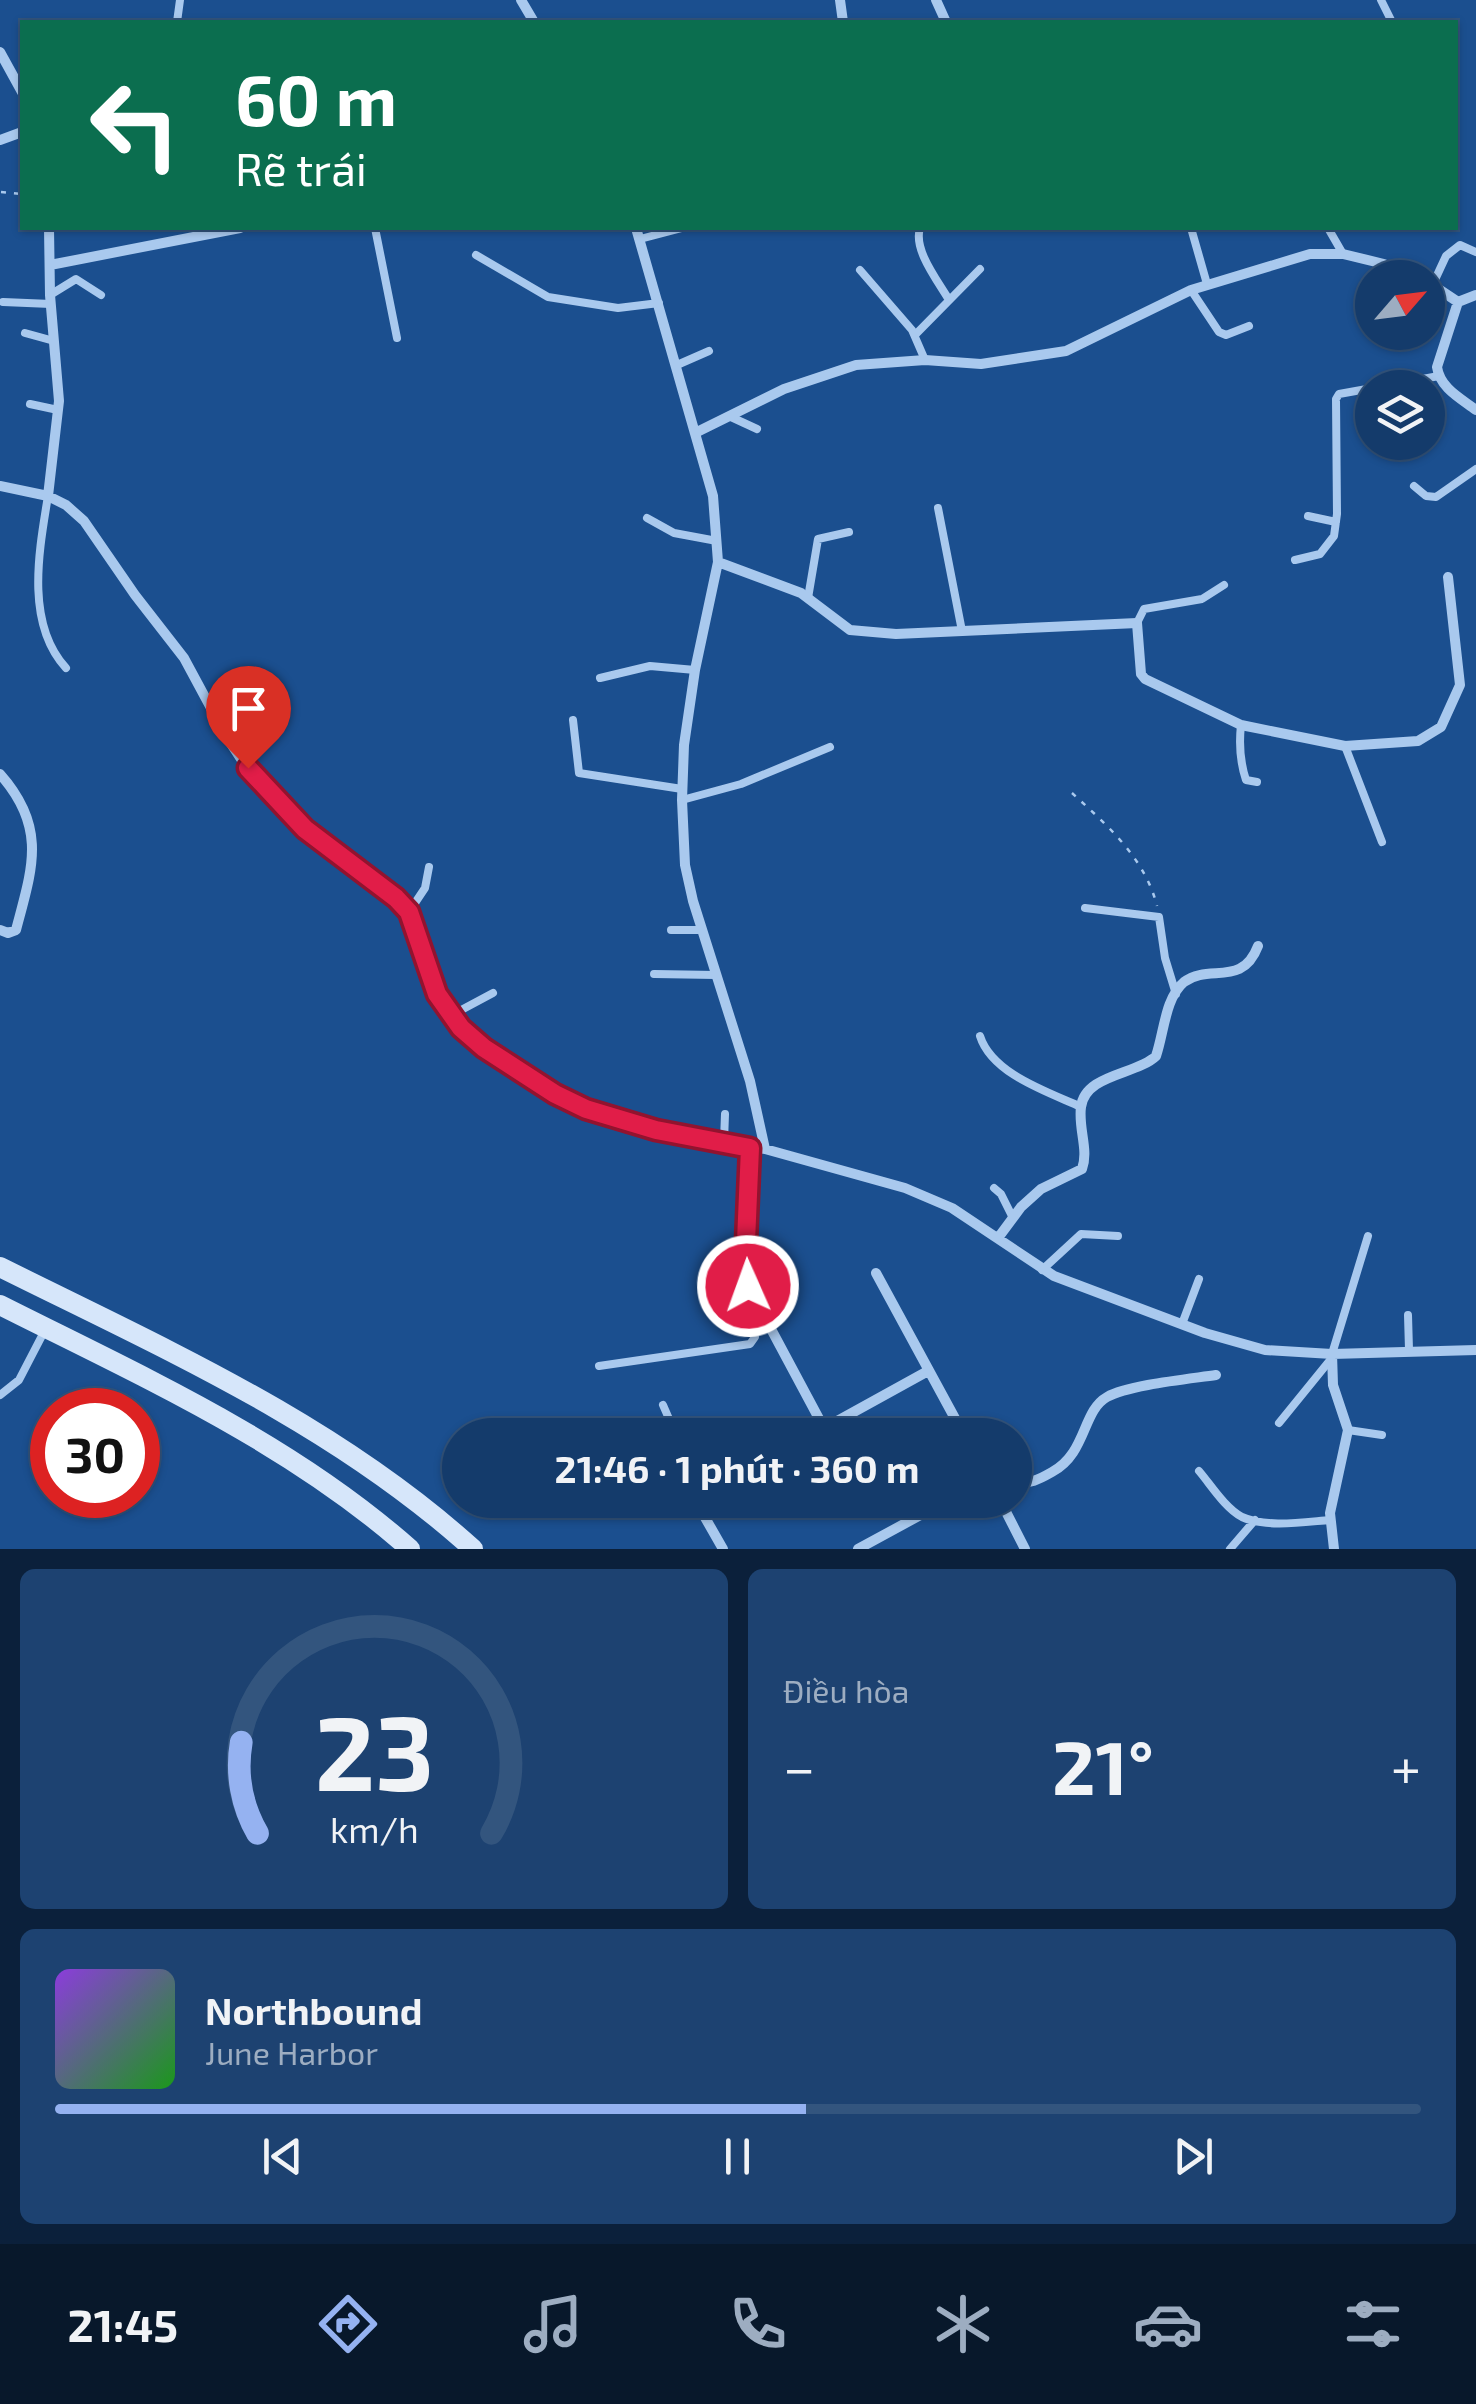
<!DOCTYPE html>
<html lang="vi">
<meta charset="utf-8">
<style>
:root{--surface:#143b6b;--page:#1d4271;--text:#f1f3f6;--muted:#9dadc1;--line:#33557e;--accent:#95b2f1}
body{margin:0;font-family:"Exo 2",sans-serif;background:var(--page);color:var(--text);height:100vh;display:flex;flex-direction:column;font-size:38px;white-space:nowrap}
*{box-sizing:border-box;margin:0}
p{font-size:32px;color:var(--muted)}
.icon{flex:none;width:55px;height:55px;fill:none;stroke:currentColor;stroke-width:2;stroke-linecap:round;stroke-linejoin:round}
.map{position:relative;height:1549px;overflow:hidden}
.side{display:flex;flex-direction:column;gap:20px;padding:20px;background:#0b203b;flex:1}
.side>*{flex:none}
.banner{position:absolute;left:20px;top:20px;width:1438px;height:210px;border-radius:0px;box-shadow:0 2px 8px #0004,0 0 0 2px var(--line);background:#0b6e4f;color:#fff;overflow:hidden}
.needle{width:65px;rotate:62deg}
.fabs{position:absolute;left:1355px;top:260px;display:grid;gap:20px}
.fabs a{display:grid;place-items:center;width:90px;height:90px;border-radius:50%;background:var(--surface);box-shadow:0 2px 8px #0004,0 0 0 2px var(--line);font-size:50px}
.speed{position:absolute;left:30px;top:1388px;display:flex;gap:20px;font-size:50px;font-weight:700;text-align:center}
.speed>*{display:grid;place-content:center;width:130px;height:130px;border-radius:50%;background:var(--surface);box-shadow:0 2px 8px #0004,0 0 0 2px var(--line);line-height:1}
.speed .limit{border:15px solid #d22;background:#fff;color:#111}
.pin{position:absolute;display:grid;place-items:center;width:85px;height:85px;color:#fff;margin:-102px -42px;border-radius:50% 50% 50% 0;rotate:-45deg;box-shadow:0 0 10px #0007}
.pin .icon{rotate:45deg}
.me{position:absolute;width:110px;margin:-55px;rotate:358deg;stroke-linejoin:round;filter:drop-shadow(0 0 8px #0008)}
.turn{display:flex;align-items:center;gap:35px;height:210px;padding:0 50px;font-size:45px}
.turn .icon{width:130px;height:130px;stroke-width:2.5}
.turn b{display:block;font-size:70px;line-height:85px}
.big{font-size:75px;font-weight:700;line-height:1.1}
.side .widget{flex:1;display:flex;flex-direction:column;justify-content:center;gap:15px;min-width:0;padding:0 35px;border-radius:15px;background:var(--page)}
.side .dial{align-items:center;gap:0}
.dial svg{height:260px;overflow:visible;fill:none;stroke:var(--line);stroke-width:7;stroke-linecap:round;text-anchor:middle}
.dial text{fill:var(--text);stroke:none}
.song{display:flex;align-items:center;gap:30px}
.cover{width:120px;height:120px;border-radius:15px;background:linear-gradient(135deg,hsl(270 70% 55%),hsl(120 70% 35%))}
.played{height:10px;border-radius:5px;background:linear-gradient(90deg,var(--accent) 55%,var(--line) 55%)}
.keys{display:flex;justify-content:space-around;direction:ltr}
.heat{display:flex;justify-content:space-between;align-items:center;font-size:55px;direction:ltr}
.side .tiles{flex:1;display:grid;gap:20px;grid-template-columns:1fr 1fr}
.widget:last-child{grid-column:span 2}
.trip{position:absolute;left:442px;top:1418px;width:590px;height:100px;border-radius:50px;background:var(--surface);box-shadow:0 2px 8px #0004,0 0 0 2px var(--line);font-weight:700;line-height:100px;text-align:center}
.tab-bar{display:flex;height:160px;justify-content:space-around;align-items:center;background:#08182b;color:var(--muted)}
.tab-bar .icon{width:70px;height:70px}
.tab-bar .on{color:var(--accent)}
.tab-bar b{font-size:45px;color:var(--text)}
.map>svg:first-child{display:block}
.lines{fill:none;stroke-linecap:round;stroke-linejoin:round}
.path{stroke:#a9c9ee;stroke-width:2.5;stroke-dasharray:5 8;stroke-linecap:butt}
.lane{stroke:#a9c9ee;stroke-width:8}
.street{stroke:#a9c9ee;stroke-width:10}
.secondary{stroke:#d6e6fa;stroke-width:20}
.route-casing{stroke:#92132f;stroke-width:25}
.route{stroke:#e11d48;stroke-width:18}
</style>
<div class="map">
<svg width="1476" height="1549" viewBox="0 0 1476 1549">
<rect width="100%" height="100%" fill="#1b4f8f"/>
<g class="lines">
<path class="path" d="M1,192L22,194
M1072,793C1107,825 1145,858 1157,906"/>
<path class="lane" d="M1381,0L1392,22
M177,22L180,0
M375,228L397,338
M920,228C913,250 938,281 949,300
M1191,228L1207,284
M1328,228L1343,254
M640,239L682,228
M476,255L548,297L618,308L659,303
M860,270L912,330L925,360
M1433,284L1446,256L1460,245L1476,252
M1191,290L1219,332L1226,335L1249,326
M50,295L76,279L101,295
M3,302L51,304
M25,333L54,341
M915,335L980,269
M677,365L709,351
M30,404L58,410
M731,417L757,429
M1414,486L1426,496L1436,497L1476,469
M48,496C39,551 25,623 66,668
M938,508L962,631
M1308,516L1336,522
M647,518L674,533L717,541
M1295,560L1320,554L1334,536L1337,514L1336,399L1339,394L1439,376
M808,598L818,539L849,532
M1137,623L1144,609L1202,599L1224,585
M600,678L650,666L695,670
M573,720L579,773L682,789
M1241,725C1239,743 1240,762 1246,780L1257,782
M1345,746L1382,842
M682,800L741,784L830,747
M1085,908L1159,917L1165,958L1176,994
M409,912L425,888L429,867
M671,930H702
M654,974L716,975
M450,1016L493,993
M980,1036C992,1074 1048,1092 1081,1107
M724,1141L725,1114
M994,1188L1001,1194L1013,1218
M1042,1270L1081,1234L1118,1236
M732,1303L752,1307
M1408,1315L1409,1350
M1182,1324L1199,1279
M1332,1354L1368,1236
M599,1366L750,1344L755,1337L751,1317L753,1299
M0,1395L19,1380L46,1328
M663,1405L676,1435
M1279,1423L1331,1359
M1348,1430L1382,1435
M1199,1471C1211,1485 1225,1508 1242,1517C1266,1528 1304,1522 1330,1520
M1230,1549L1255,1520"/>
<path class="street" d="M521,0L534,22
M840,0L843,22
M936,0L946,22
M0,52L22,92
M0,140L22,132
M636,228L713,496L718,562L695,670L684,745L682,800L685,865L693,901L750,1081L765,1149
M50,265L240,228
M1428,282L1458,302L1476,295
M1458,302L1437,367C1440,388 1460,398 1476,410
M697,432L784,389L856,365L925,360L981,364L1066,351L1191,290L1310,254H1343L1384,264L1417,278
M0,486L48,496L66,505L84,521L135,595L184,658L226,736L247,768L305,829L396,898L409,912L437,994L447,1012L484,1047L555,1094L585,1109L656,1130L765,1149L905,1188L952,1208L1054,1276L1205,1333L1265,1350L1332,1354L1476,1350
M48,496L59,401L50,295L49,228
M718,562L801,593L850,630L896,634L1137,623L1141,674L1145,679L1241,725L1345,746L1418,741L1441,727L1460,685L1448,577
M0,774C48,828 32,869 16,930L8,933L0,930
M751,1147L745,1265L748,1286L824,1428
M998,1238L1021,1207L1041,1189L1082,1169C1089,1150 1078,1128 1081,1107C1085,1074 1136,1075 1156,1056C1164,1033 1165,998 1184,982C1209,963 1242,988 1258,946
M876,1273L964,1435
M1332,1354L1333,1385L1348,1430L1330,1513L1334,1549
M812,1435L928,1371
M1015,1481C1031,1484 1038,1480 1052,1472C1087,1453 1082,1411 1107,1397C1128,1385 1189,1379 1216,1375
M695,1500L723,1549
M1000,1500L1025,1549
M858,1549L948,1500"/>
<path class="secondary" d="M0,1267C165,1349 335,1424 473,1549
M0,1305C141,1376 291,1443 410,1549"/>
</g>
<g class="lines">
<g class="route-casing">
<path id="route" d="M248,768L305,829L396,898L409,912L437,994L461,1028L484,1048L555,1094L586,1109L656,1130L750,1148L745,1265L748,1286"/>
</g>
<use href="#route" class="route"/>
</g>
</svg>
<div class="fabs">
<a><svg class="needle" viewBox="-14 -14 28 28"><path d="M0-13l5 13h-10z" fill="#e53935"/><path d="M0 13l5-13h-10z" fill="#9dadc1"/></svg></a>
<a><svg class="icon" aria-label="layers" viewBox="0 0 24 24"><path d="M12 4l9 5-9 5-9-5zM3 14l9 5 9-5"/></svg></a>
</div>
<div class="speed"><div class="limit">30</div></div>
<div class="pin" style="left:248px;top:768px;background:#d93025"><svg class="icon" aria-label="arrive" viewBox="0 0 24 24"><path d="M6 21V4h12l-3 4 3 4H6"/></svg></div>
<svg class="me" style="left:748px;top:1286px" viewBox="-20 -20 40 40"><circle r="17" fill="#e11d48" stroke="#fff" stroke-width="3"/><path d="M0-11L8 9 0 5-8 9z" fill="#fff"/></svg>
<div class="trip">21:46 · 1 phút · 360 m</div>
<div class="banner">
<div class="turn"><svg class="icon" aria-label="left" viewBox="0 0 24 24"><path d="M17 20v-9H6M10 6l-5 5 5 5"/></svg><div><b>60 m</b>Rẽ trái</div></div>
</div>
</div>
<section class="side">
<div class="tiles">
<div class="widget dial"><svg viewBox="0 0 100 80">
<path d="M14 69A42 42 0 1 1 86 69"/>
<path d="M14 69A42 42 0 0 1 9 41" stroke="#95b2f1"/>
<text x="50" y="56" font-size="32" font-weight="700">23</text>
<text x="50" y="72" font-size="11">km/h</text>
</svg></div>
<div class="widget"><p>Điều hòa</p>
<div class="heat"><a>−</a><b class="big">21°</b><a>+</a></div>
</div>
<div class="widget">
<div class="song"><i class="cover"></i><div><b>Northbound</b><p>June Harbor</p></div></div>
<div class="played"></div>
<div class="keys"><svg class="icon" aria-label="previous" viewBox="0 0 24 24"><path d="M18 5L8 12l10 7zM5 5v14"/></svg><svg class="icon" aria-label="pause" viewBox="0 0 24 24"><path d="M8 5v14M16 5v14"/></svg><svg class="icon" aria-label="next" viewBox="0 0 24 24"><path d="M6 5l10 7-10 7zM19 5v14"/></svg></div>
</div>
</div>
</section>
<nav class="tab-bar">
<b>21:45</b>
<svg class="icon on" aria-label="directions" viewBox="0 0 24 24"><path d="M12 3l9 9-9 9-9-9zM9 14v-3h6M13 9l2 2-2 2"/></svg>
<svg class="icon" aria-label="music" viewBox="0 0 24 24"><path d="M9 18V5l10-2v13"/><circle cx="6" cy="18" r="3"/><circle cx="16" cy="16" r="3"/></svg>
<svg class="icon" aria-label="phone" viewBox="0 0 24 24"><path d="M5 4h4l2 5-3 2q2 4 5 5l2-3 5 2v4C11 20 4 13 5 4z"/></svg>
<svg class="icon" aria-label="climate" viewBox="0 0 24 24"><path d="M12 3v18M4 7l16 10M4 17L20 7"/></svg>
<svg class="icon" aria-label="car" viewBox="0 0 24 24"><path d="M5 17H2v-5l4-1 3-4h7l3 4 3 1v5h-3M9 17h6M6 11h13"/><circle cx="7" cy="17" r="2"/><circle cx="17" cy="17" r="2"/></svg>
<svg class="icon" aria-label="filters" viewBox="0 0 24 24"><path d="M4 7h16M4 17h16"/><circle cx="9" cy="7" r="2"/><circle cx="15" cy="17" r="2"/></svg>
</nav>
